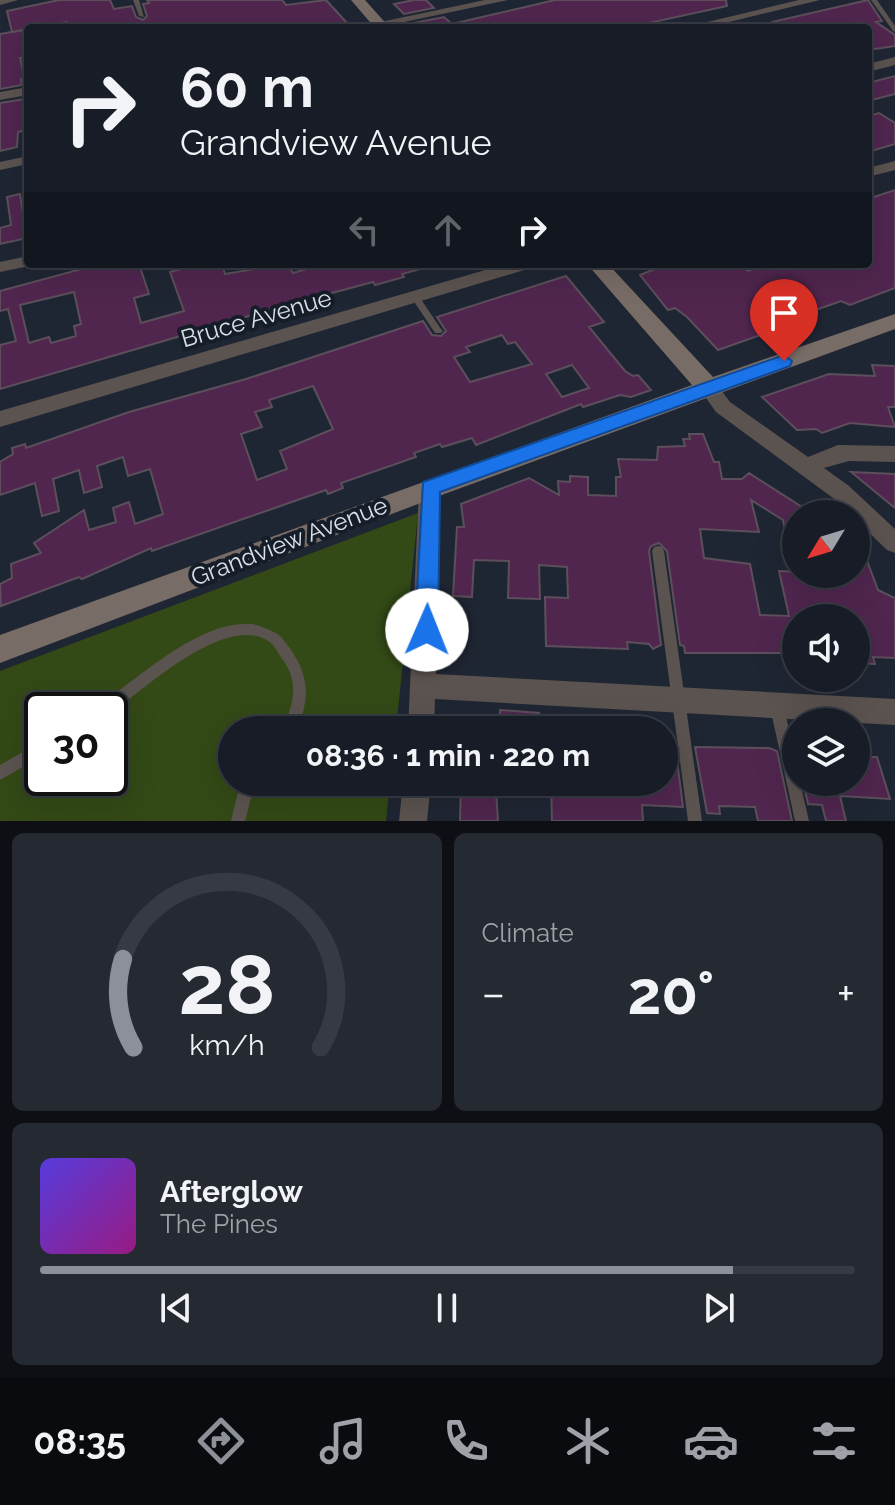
<!DOCTYPE html>
<meta charset="utf-8">
<style>
:root{--surface:#171c26;--page:#242932;--text:#f1f3f6;--muted:#9ea1a7;--line:#363a43;--accent:#8c9099}
body{margin:0;font-family:Raleway,sans-serif;background:var(--page);color:var(--text);height:100vh;display:flex;flex-direction:column;font-size:30px;white-space:nowrap}
*{box-sizing:border-box;margin:0}
p{font-size:26px;color:var(--muted)}
.icon{flex:none;width:44px;height:44px;fill:none;stroke:currentColor;stroke-width:2;stroke-linecap:round;stroke-linejoin:round}
.map{position:relative;height:821px;overflow:hidden}
.side{display:flex;flex-direction:column;gap:12px;padding:12px;background:#0d0f15;flex:1}
.side>*{flex:none}
.hud{position:absolute;left:24px;top:24px;width:848px;height:244px;border-radius:8px;box-shadow:0 8px 32px #0002,0 0 0 2px var(--line);background:#171c26;color:var(--text);overflow:hidden}
.needle{width:52px;rotate:232deg}
.fabs{position:absolute;left:782px;top:500px;display:grid;gap:16px}
.fabs a{display:grid;place-items:center;width:88px;height:88px;border-radius:50%;background:var(--surface);box-shadow:0 8px 32px #0002,0 0 0 2px var(--line);font-size:40px}
.speed{position:absolute;left:24px;top:692px;display:flex;gap:16px;font-size:40px;font-weight:700;text-align:center}
.speed>*{display:grid;place-content:center;width:104px;height:104px;border-radius:50%;background:var(--surface);box-shadow:0 8px 32px #0002,0 0 0 2px var(--line);line-height:1}
.speed .limit{border:4px solid #111;border-radius:12px;background:#fff;color:#111}
.pin{position:absolute;display:grid;place-items:center;width:68px;height:68px;color:#fff;margin:-82px -34px;border-radius:50% 50% 50% 0;rotate:-45deg;box-shadow:0 0 8px #0007}
.pin .icon{rotate:45deg}
.me{position:absolute;width:88px;margin:-44px;rotate:1deg;stroke-linejoin:round;filter:drop-shadow(0 0 6px #0008)}
.turn{display:flex;align-items:center;gap:28px;height:168px;padding:0 24px;font-size:36px}
.turn .icon{width:104px;height:104px;stroke-width:2.5}
.turn b{display:block;font-size:56px;line-height:68px}
.lanes{display:flex;align-items:center;height:76px;padding:0 24px;background:#0003;justify-content:center;gap:40px;direction:ltr}
.lanes .off{opacity:.35}
.big{font-size:60px;font-weight:700;line-height:1.1}
.side .tile{flex:1;display:flex;flex-direction:column;justify-content:center;gap:12px;min-width:0;padding:0 28px;border-radius:12px;background:var(--page)}
.side .dial{align-items:center;gap:0}
.dial svg{height:208px;overflow:visible;fill:none;stroke:var(--line);stroke-width:7;stroke-linecap:round;text-anchor:middle}
.dial text{fill:var(--text);stroke:none}
.song{display:flex;align-items:center;gap:24px}
.cover{width:96px;height:96px;border-radius:12px;background:linear-gradient(135deg,hsl(250 70% 55%),hsl(310 70% 35%))}
.played{height:8px;border-radius:4px;background:linear-gradient(90deg,var(--accent) 85%,var(--line) 85%)}
.keys{display:flex;justify-content:space-around;direction:ltr}
.heat{display:flex;justify-content:space-between;align-items:center;font-size:44px;direction:ltr}
.side .tiles{flex:1;display:grid;gap:12px;grid-template-columns:1fr 1fr}
.tile:last-child{grid-column:span 2}
.trip{position:absolute;left:218px;top:716px;width:460px;height:80px;border-radius:40px;background:var(--surface);box-shadow:0 8px 32px #0002,0 0 0 2px var(--line);font-weight:700;line-height:80px;text-align:center}
.menu{display:flex;height:128px;justify-content:space-around;align-items:center;background:#090b0f;color:var(--muted)}
.menu .icon{width:56px;height:56px}
.menu .on{color:var(--accent)}
.menu b{font-size:36px;color:var(--text)}
.map>svg:first-child{display:block}
.green{fill:#334916;fill-rule:evenodd}
.building{fill:#50264f;stroke:#5c4f5b;stroke-width:2;fill-rule:evenodd}
.lines{fill:none;stroke-linecap:round;stroke-linejoin:round}
.lane{fill:#5b534f;fill-rule:evenodd}
.street{fill:#5b534f;fill-rule:evenodd}
.secondary{fill:#786c66;fill-rule:evenodd}
.route{fill:#1a73e8;stroke:#114b97;stroke-width:2}
.labels{text-anchor:middle;dominant-baseline:central;stroke-width:8;stroke-linejoin:round;paint-order:stroke}
.street-label{font-size:24px;fill:#dae0e8;stroke:#151d29}
</style>
<div class="map">
<svg width="895" height="821" viewBox="0 0 895 821">
<rect width="100%" height="100%" fill="#1f2633"/>
<path class="green" d="M418,513L396,730H232V782H390L386,821H0V671ZM42,710H110V778H42Z"/>
<path class="building" d="M59,0H110L114,9L132,6L136,17L143,20L147,16L143,4L149,3L147,0H282L286,5L326,0L347,23L323,28H226L224,25L158,28L156,24L97,28L95,24L69,27L67,22L12,32L7,11Z
M414,0H426L434,8L404,14L394,4Z
M555,0H726L727,6L626,28H418L413,23L444,17L452,24Z
M868,0L882,21L876,22L895,35V46L875,49L868,45V28H772V22Z
M22,30L28,42V57L20,58L25,79H21L22,85L0,89V34Z
M895,76V94L868,101V83Z
M25,99L28,116L23,118L26,130L18,132L17,147L0,151V103Z
M879,113L895,123V144L868,152V116Z
M895,190V288L850,305L841,301L810,312L814,316L718,350L687,317L675,308L668,310L640,275L655,269L651,264H740L748,271L770,264H868V199Z
M20,194L27,238L0,244V228L11,225L7,197Z
M100,264H139L149,294L134,298L141,323L184,311L170,272L200,264H222L225,274L284,264H288L293,273L324,264L326,267L337,264H424V268L402,274L404,277L375,285L373,282L276,308L0,389V345L16,341L8,309L0,311V291ZM74,292L81,324L74,326L76,336L51,343L49,337L29,343L20,305Z
M566,276L604,322L589,327L625,371L633,376L638,375L651,390L631,397L620,395L583,407L581,404L476,445L472,438L442,447L440,444L414,453L416,457L341,483L343,488L328,494L326,490L152,551L151,548L82,579L79,577L1,606L0,584L12,578L11,564L41,553L34,543L84,510L89,530L116,522L113,508L129,502L135,524L163,514L150,469L128,476L123,457L97,466L102,487L84,493L79,470L53,479L59,511L42,516L35,483L0,495V462L13,454L12,448L25,444L26,448L129,412L246,379L423,321L432,335L441,336L446,331L437,317ZM502,335L508,344L515,342L532,364L470,382L454,357L470,352L466,347ZM572,365L589,388L562,397L546,374ZM313,386L333,429L280,451L287,469L257,480L241,434L262,427L255,412L272,407L269,400Z
M872,365L895,366V407H888L895,427L850,423L822,433L816,429L797,430L762,397L829,374L875,376Z
M689,434H703L714,462H719L722,479H742L749,473L813,514H796V553L790,554L783,520L751,500L759,532L700,529L704,558L750,564L760,615L789,616L779,571L856,574L859,539L878,590L895,598V658L873,657L875,664L856,663V618H796V653H685L684,646L680,645L667,551L659,543L651,546L649,551L661,645L653,649L649,644L627,642L628,649L546,646L545,597L568,598L567,567L539,565L540,599L508,598L509,561L474,560L472,597L453,596L457,527H464L461,504L529,478L559,495L558,481L570,482V476L588,477V495L616,496V477H621L618,459L657,460L658,447L685,446L683,439H690Z
M851,472L895,474V508Z
M500,710L539,713V730H499Z
M664,745H675L683,807L642,805L643,821H552L551,782H664Z
M695,747L769,748L777,751L792,821H758L755,807L719,806L720,814L707,813Z
M856,749L867,750L869,757H877L890,799L840,796L846,821H826L822,805L808,804L803,782H856Z
M461,782H480V787L496,790L498,821H460Z"/>
<g class="lines">
<path class="lane" d="M133,0H139L144,17L139,16Z
M871,0H877L895,26V32L893,31Z
M415,294L418,295L441,329L443,331L441,333H435L411,297Z
M658,546L662,547L664,551L702,821H688L652,551L654,547Z
M253,624C262,627 275,631 281,637C284,640 286,644 289,647C309,675 311,699 296,730H282C293,705 300,684 283,660C279,655 276,648 272,644C231,608 143,690 110,714V710H97L99,705C135,680 185,635 228,626C236,624 245,624 253,624Z
M777,700L782,702L784,707L796,762V782H800L809,821H795L770,707L772,702Z
M42,741V756L0,780V765Z
M244,782H259L251,798L245,821H231L237,796Z"/>
<path class="street" d="M0,0H18L0,5Z
M485,0H508L376,28H352Z
M799,0H820L704,28H682Z
M895,57V65L868,72V64Z
M28,87V95L0,100V92Z
M28,156V164L0,170V162Z
M895,161V170L868,177V168Z
M28,256V264L34,265L0,272V262Z
M506,264H533L531,268L0,427V411Z
M709,381L716,383L730,402L808,457L838,445L895,446V462L849,461L824,468L849,486L895,529V553L887,550L856,520V514H850L833,498L716,412L699,388Z
M430,479L438,482L441,488L436,674L895,699V725L435,699L434,730H408L419,488L422,482Z
M403,782H431L427,821H399Z"/>
<path class="secondary" d="M351,0H365L390,28H375Z
M587,264H608L713,377L895,314V329L439,496L0,663V635L692,385Z"/>
</g>
<path class="route" d="M784,355L792,361L790,366L440,492L438,630L435,637L427,640L419,637L415,630L423,482Z"/>
<g class="labels">
<g class="street-label">
<text transform="translate(256 318) rotate(-16)">Bruce Avenue</text>
<text transform="translate(289 541) rotate(-21)">Grandview Avenue</text>
</g>
</g>
</svg>
<div class="fabs">
<a><svg class="needle" viewBox="-14 -14 28 28"><path d="M0-13l5 13h-10z" fill="#e53935"/><path d="M0 13l5-13h-10z" fill="#9ea1a7"/></svg></a>
<a><svg class="icon" aria-label="sound" viewBox="0 0 24 24"><path d="M4 9h4l5-4v14l-5-4H4zM17 9q2 3 0 6"/></svg></a>
<a><svg class="icon" aria-label="layers" viewBox="0 0 24 24"><path d="M12 4l9 5-9 5-9-5zM3 14l9 5 9-5"/></svg></a>
</div>
<div class="speed"><div class="limit">30</div></div>
<div class="pin" style="left:784px;top:361px;background:#d93025"><svg class="icon" aria-label="arrive" viewBox="0 0 24 24"><path d="M6 21V4h12l-3 4 3 4H6"/></svg></div>
<svg class="me" style="left:427px;top:630px" viewBox="-20 -20 40 40"><circle r="19" fill="#fff"/><path d="M0-13L10 11 0 6-10 11z" fill="#1a73e8"/></svg>
<div class="trip">08:36 · 1 min · 220 m</div>
<div class="hud">
<div class="turn"><svg class="icon" aria-label="right" viewBox="0 0 24 24"><path d="M7 20v-9h11M14 6l5 5-5 5"/></svg><div><b>60 m</b>Grandview Avenue</div></div>
<div class="lanes"><svg class="icon off" aria-label="left" viewBox="0 0 24 24"><path d="M17 20v-9H6M10 6l-5 5 5 5"/></svg><svg class="icon off" aria-label="ahead" viewBox="0 0 24 24"><path d="M12 20V5M6 11l6-6 6 6"/></svg><svg class="icon" aria-label="right" viewBox="0 0 24 24"><path d="M7 20v-9h11M14 6l5 5-5 5"/></svg></div>
</div>
</div>
<section class="side">
<div class="tiles">
<div class="tile dial"><svg viewBox="0 0 100 80">
<path d="M14 69A42 42 0 1 1 86 69"/>
<path d="M14 69A42 42 0 0 1 10 35" stroke="#8c9099"/>
<text x="50" y="56" font-size="32" font-weight="700">28</text>
<text x="50" y="72" font-size="11">km/h</text>
</svg></div>
<div class="tile"><p>Climate</p>
<div class="heat"><a>−</a><b class="big">20°</b><a>+</a></div>
</div>
<div class="tile">
<div class="song"><i class="cover"></i><div><b>Afterglow</b><p>The Pines</p></div></div>
<div class="played"></div>
<div class="keys"><svg class="icon" aria-label="previous" viewBox="0 0 24 24"><path d="M18 5L8 12l10 7zM5 5v14"/></svg><svg class="icon" aria-label="pause" viewBox="0 0 24 24"><path d="M8 5v14M16 5v14"/></svg><svg class="icon" aria-label="next" viewBox="0 0 24 24"><path d="M6 5l10 7-10 7zM19 5v14"/></svg></div>
</div>
</div>
</section>
<nav class="menu">
<b>08:35</b>
<svg class="icon on" aria-label="directions" viewBox="0 0 24 24"><path d="M12 3l9 9-9 9-9-9zM9 14v-3h6M13 9l2 2-2 2"/></svg>
<svg class="icon" aria-label="music" viewBox="0 0 24 24"><path d="M9 18V5l10-2v13"/><circle cx="6" cy="18" r="3"/><circle cx="16" cy="16" r="3"/></svg>
<svg class="icon" aria-label="phone" viewBox="0 0 24 24"><path d="M5 4h4l2 5-3 2q2 4 5 5l2-3 5 2v4C11 20 4 13 5 4z"/></svg>
<svg class="icon" aria-label="climate" viewBox="0 0 24 24"><path d="M12 3v18M4 7l16 10M4 17L20 7"/></svg>
<svg class="icon" aria-label="car" viewBox="0 0 24 24"><path d="M5 17H2v-5l4-1 3-4h7l3 4 3 1v5h-3M9 17h6M6 11h13"/><circle cx="7" cy="17" r="2"/><circle cx="17" cy="17" r="2"/></svg>
<svg class="icon" aria-label="filters" viewBox="0 0 24 24"><path d="M4 7h16M4 17h16"/><circle cx="9" cy="7" r="2"/><circle cx="15" cy="17" r="2"/></svg>
</nav>
